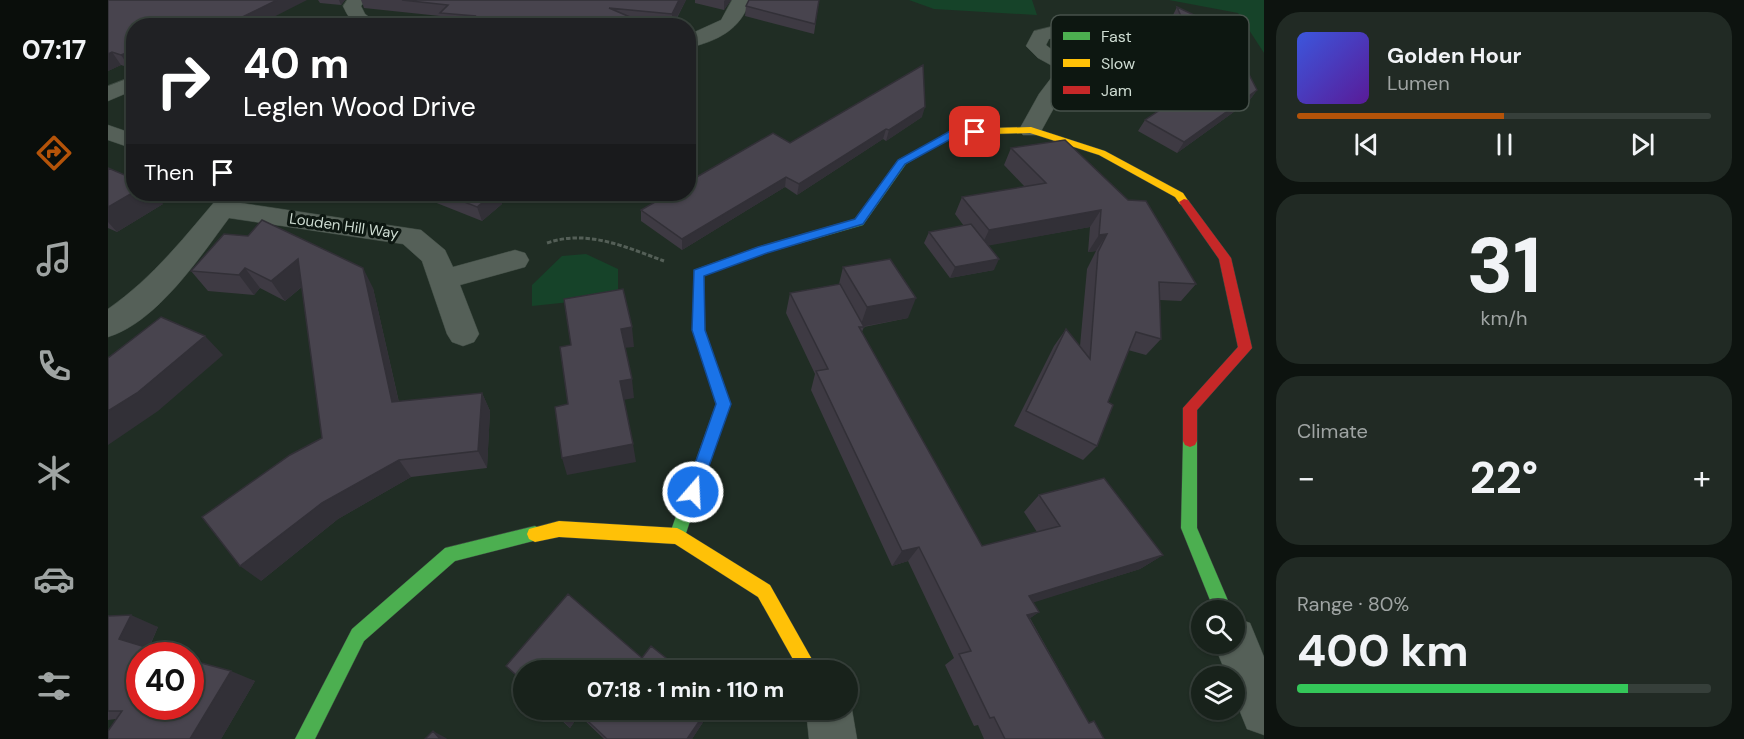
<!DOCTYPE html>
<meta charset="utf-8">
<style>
:root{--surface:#18221b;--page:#212a24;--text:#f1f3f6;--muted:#9fa4a3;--line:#363f3a;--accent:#b45309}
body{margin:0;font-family:"DM Sans",sans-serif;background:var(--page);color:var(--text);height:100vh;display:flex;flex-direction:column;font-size:22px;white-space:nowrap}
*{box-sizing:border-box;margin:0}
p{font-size:20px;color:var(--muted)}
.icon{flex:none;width:33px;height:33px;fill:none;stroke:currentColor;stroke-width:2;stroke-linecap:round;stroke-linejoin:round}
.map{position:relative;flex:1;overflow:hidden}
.panel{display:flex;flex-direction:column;gap:12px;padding:12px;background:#0d130f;width:480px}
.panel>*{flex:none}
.guide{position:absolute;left:18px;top:18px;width:570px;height:183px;border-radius:24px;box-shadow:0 2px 4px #0004,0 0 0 2px var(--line);background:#202124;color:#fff;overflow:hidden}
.tools{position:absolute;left:1083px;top:600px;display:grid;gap:12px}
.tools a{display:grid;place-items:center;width:54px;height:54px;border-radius:50%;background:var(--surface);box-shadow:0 2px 4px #0004,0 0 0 2px var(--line);font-size:30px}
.speed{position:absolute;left:18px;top:642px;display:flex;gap:12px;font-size:30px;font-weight:700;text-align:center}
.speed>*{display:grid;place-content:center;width:78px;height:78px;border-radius:50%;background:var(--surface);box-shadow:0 2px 4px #0004,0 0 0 2px var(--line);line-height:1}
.speed .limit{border:9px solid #d22;background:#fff;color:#111}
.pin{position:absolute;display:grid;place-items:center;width:51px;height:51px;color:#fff;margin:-26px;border-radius:12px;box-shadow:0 3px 9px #0006}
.me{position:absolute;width:66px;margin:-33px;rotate:19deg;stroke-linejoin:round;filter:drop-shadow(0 0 4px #0008)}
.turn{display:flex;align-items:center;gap:21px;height:126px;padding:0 18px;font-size:27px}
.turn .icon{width:78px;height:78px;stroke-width:2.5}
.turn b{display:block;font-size:42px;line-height:51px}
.then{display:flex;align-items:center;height:57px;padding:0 18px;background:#0003;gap:12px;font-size:22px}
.big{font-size:45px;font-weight:700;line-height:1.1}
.panel .tile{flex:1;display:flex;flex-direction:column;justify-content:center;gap:9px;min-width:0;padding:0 21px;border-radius:24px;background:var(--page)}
.panel .dial{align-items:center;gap:0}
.dial b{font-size:78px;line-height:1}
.song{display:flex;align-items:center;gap:18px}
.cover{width:72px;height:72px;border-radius:9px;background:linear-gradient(135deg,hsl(230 70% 55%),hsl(270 70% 35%))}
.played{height:6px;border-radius:3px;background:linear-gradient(90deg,var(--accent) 50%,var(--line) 50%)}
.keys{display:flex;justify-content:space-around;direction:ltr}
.heat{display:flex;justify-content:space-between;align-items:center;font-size:33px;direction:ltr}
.charge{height:9px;border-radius:4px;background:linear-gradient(90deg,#34c759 80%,var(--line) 0)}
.trip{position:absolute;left:405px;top:660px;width:345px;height:60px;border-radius:30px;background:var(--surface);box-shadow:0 2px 4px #0004,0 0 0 2px var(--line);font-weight:700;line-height:60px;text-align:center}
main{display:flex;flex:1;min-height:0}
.dock{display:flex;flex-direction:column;width:108px;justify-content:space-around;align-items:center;background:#0a0e0b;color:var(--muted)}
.dock .icon{width:42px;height:42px}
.dock .current{color:var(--accent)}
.dock b{font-size:27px;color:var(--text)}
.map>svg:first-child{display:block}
.green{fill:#164329}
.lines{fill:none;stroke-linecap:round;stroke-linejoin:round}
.street-casing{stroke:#3d4941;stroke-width:1}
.fast-casing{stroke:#3d4941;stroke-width:1}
.slow-casing{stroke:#3d4941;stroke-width:1}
.jam-casing{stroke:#3d4941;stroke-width:1}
.path{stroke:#545f57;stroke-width:3;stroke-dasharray:4.5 2;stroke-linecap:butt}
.street{fill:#556058;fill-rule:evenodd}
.fast{fill:#4caf50;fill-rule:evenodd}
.slow{fill:#ffc107;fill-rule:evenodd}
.jam{fill:#c62828;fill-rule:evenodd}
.wall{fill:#3e3a43}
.shaded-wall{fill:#323037}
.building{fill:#48444e;stroke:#323037;stroke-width:1.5}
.route{fill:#1a73e8;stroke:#114b97;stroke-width:1.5}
.labels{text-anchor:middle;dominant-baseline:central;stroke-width:6;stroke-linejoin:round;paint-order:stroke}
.street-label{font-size:15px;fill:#cedcd2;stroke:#0d1711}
.key{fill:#0d1711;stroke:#47524b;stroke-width:1.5}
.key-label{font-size:16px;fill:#cedcd2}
</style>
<main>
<nav class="dock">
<b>07:17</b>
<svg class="icon current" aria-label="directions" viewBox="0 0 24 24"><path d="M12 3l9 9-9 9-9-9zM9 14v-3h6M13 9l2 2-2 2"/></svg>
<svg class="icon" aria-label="music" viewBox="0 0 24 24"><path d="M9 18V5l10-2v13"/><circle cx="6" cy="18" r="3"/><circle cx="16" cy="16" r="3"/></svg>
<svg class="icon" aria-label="phone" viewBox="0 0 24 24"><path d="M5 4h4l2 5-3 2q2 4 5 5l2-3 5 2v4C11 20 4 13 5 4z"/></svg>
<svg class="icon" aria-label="climate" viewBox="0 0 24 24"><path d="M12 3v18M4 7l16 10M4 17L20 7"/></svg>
<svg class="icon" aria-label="car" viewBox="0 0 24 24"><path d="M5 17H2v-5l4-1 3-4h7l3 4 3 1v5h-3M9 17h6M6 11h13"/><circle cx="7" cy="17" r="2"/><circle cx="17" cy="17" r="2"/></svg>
<svg class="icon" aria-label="filters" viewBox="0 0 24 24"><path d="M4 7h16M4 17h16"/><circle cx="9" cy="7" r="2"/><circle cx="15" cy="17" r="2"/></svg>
</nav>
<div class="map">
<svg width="1156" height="739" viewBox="0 0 1156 739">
<rect width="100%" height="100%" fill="#202d24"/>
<path class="green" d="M801,0H924L929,15L826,9Z
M1061,0H1156V53L1130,13Z
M478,254L510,269V297L424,306V285L454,256Z"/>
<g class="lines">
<g class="street-casing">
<path id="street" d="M239,0H258L253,6L257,14L273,26C251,26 245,28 235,6Z
M624,0H642C633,30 609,41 580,48V35L613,20Z
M954,24C980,25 1004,32 1025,48L1028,61C1017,78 985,78 967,74L953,95L931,135H915L911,130L931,94L950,69L930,58L918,46L926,31ZM954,36L981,39L1008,54V58C984,70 958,62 938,45L941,39Z
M26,76V90L0,101V86Z
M0,125L26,134V149L0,140Z
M113,194H139L133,203L313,230L337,250L345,267L407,250L417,253L421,260L417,267L352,285L371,334L366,342L355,346L344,342L339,334L314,261L295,244L121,218C92,257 49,322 0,337V309C45,278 79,234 113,194Z
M1126,617L1142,623L1156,657V735L1139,729L1126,697V676H1119L1106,644H1126Z
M740,698L744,710L749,739H701L698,710H740Z"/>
</g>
<g class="fast-casing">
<path id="fast" d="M819,145L822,146V150L798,164L755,225L658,253L596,275L597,330L622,404L577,536L575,541L569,544L563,541L561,536L608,404L585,330L586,270L650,247L747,219L790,160Z
M1082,435L1087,437L1089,441V528L1124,610H1106L1073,528L1075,441L1077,437Z
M427,526L433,529L435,534L433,539L347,561L256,641L207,739H187L244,629L337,548Z"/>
</g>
<g class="slow-casing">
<path id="slow" d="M923,127L997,151L1075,193L1081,202L1076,205L1072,204L1067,197L991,155L922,133L850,135L822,150L814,148L848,129Z
M451,521L569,528L575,531L662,585L710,670H691L650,597L567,544L451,537L427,542L421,539L419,534L421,529Z"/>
</g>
<g class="jam-casing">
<path id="jam" d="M1076,199L1080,200L1123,258L1144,348L1089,410V441L1087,445L1082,447L1077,445L1075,441V408L1130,347L1111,259L1071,202Z"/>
</g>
<path class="path" d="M439,243C479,229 518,247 556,261"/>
<use href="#street" class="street"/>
<use href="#fast" class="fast"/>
<use href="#slow" class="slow"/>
<use href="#jam" class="jam"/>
</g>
<path class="wall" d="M0,0L148,26H26L22,68L13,65L0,71Z
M210,0H237L233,5L212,3Z
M253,0H578L565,26L536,24V26H340L335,25L332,16L256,8Z
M587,0H623L616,10L587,3Z
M711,0L706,34L637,16L638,6Z
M1069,7L1149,90L1141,101L1069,153L1030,131L1037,120L1091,84L1064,17Z
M814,117L778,141L775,139L689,195L677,187L574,250L533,221V210L682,143Z
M957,140L1088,284L1073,301L1052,300L1053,339L1038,355L1020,350L1000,402L989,446L975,460L906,426L946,346L958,329L972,346L979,269L988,251L980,252L982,227L880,245L886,270L842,278L816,243L821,232L856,226L847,214L854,197L917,187L896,165L903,148Z
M0,168L55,204L9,232L0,228Z
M306,194H395L394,204L374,221Z
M116,234L265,288L291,402L374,393L382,411L379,468L303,477L230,519L153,581L214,438L194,287L177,301L152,288L146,295L100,291L83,271Z
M735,267L800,318L756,327L754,332L874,546L929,532L916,512L931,495L1055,555L1032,569L925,602L931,612L922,618L981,723L996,739H876L870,725L866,726L837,665L846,658L800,561L784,566L703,390L707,374L678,313L682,293L731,284Z
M0,616L50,627L41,648L147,681L113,739H0L8,719L0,720Z
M442,710H603L584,739H496L471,715L462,728Z"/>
<path class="shaded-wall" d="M169,0H199L148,26H116Z
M231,0H237L233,5Z
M571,0H578L564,26V14Z
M617,0H623L616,10V1Z
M26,50V66L22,68L13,55Z
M4,52L13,65L0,71V54Z
M1149,90L1141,101L1069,153L1076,142Z
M817,107L814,117L778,141L781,130Z
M778,129L775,139L689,195L691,184Z
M678,177L677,187L574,250V239Z
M26,192V194H46L55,204L9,232L0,222V207Z
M385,194H395L394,204L374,221L369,207Z
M993,210L982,227L873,247L881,230Z
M999,234L988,251L980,252L991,235Z
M190,259L203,279L177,301L163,281Z
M891,259L886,270L842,278L847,267Z
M137,268L152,288L146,295L131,275Z
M255,268L265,288L295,421L284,402Z
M808,298L800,318L752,327L759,307Z
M524,327L526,347L515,348L513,329Z
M97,336L115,355L50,411L0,445V411Z
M524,379L526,398L515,400L512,381Z
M374,393L382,411L379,468L370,451Z
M525,444L528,462L459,475L454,458Z
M291,460L303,477L230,519L153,581L132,566L214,503Z
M811,547L800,561L784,566L794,551Z
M1055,555L1032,569L905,609L921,596Z
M931,612L914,624L919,615Z
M23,615L50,627L39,651L11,639Z
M123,671L147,681L113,739H82Z
M463,710H467L471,715L462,728L455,720Z
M599,710H603L584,739H579Z
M325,731L338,738L339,739H332Z"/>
<path class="building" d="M0,0H169L116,26H90L82,23L77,26H26V50L13,55L4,52L0,54Z
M294,0H571L564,14L501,8L536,23L535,26H359L367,16L332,13L340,5Z
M641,0H711L707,24L638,6Z
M1069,7L1118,30L1149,90L1076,142L1037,120L1100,78Z
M815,65L817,107L781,130L778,129L691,184L678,177L574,239L533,210L561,194H580V182L665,133L682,143Z
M957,140L1020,200L1038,201L1088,284L1051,282L1053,339L1028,332L1000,402L1005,405L989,446L918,411L958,329L982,359L990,252L999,234L991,235L993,210L881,230L854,197L938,183L903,148Z
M0,168L26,179V192L0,207Z
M336,194H385L369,207Z
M154,220L255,268L284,402L374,393L370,451L291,460L214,503L132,566L94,517L182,455L214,438L190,259L163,281L137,268L131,275L83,271L116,234L140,236Z
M863,224L891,259L847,267L821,232Z
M782,259L808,298L759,307L735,267Z
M732,284L756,327H751L874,546L952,526L931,495L996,478L1055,555L921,596L931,612L919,615L981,723L986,721L996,739H897L886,717L882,718L851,654L863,651L811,547L794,551L708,371L720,369L682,293Z
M515,289L524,327L513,329L524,379L512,381L525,444L454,458L447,407L460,404L452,347L463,345L456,299Z
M53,317L97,336L29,393L0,411V358Z
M460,594L534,658L543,646L573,670H416V682L398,666Z
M23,615L11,639L67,656H32V706H82V660L123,671L82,739H0V731L14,711H0V616Z
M444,710H463L455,720Z
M468,710H599L579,739H499Z
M325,731L332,739H317Z"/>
<path class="route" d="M867,129L870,130V134L850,135L797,164L755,224L659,253L596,276L597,330L623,404L590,497H579L577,492L608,404L584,330L586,270L650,247L747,219L790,160L844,130Z"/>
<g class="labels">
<g class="street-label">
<text transform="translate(236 226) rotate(8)">Louden Hill Way</text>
</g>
</g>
<rect x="943" y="15" width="198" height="96" rx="9" class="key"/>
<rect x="955" y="32" width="27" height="8" fill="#4caf50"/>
<rect x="955" y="59" width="27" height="8" fill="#ffc107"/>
<rect x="955" y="86" width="27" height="8" fill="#c62828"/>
<g class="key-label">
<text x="993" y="42">Fast</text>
<text x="993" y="69">Slow</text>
<text x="993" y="96">Jam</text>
</g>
</svg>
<div class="tools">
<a><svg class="icon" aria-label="search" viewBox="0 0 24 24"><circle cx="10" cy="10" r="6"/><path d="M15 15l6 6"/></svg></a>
<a><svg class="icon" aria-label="layers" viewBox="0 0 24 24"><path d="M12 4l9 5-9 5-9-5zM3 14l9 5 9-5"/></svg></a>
</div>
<div class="speed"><div class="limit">40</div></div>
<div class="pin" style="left:867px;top:132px;background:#d93025"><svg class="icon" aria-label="arrive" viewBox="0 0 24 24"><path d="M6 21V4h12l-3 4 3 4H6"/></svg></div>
<svg class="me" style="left:585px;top:492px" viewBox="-20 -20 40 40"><circle r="17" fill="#1a73e8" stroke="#fff" stroke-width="3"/><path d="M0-11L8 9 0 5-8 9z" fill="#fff"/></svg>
<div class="trip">07:18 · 1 min · 110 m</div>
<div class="guide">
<div class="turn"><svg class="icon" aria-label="right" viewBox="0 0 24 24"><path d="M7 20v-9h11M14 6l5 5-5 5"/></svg><div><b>40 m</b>Leglen Wood Drive</div></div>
<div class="then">Then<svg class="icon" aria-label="arrive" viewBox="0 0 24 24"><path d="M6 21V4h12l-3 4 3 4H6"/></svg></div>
</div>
</div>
<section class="panel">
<div class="tile">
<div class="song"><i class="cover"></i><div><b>Golden Hour</b><p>Lumen</p></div></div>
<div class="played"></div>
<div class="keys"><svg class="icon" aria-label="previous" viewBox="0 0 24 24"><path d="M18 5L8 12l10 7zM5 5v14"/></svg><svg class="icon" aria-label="pause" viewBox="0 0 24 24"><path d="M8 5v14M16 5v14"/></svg><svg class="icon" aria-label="next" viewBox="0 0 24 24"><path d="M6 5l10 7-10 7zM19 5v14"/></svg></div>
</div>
<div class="tile dial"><b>31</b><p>km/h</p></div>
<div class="tile"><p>Climate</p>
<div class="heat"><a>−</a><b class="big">22°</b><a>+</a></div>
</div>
<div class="tile"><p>Range · 80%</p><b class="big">400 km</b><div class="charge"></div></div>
</section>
</main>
